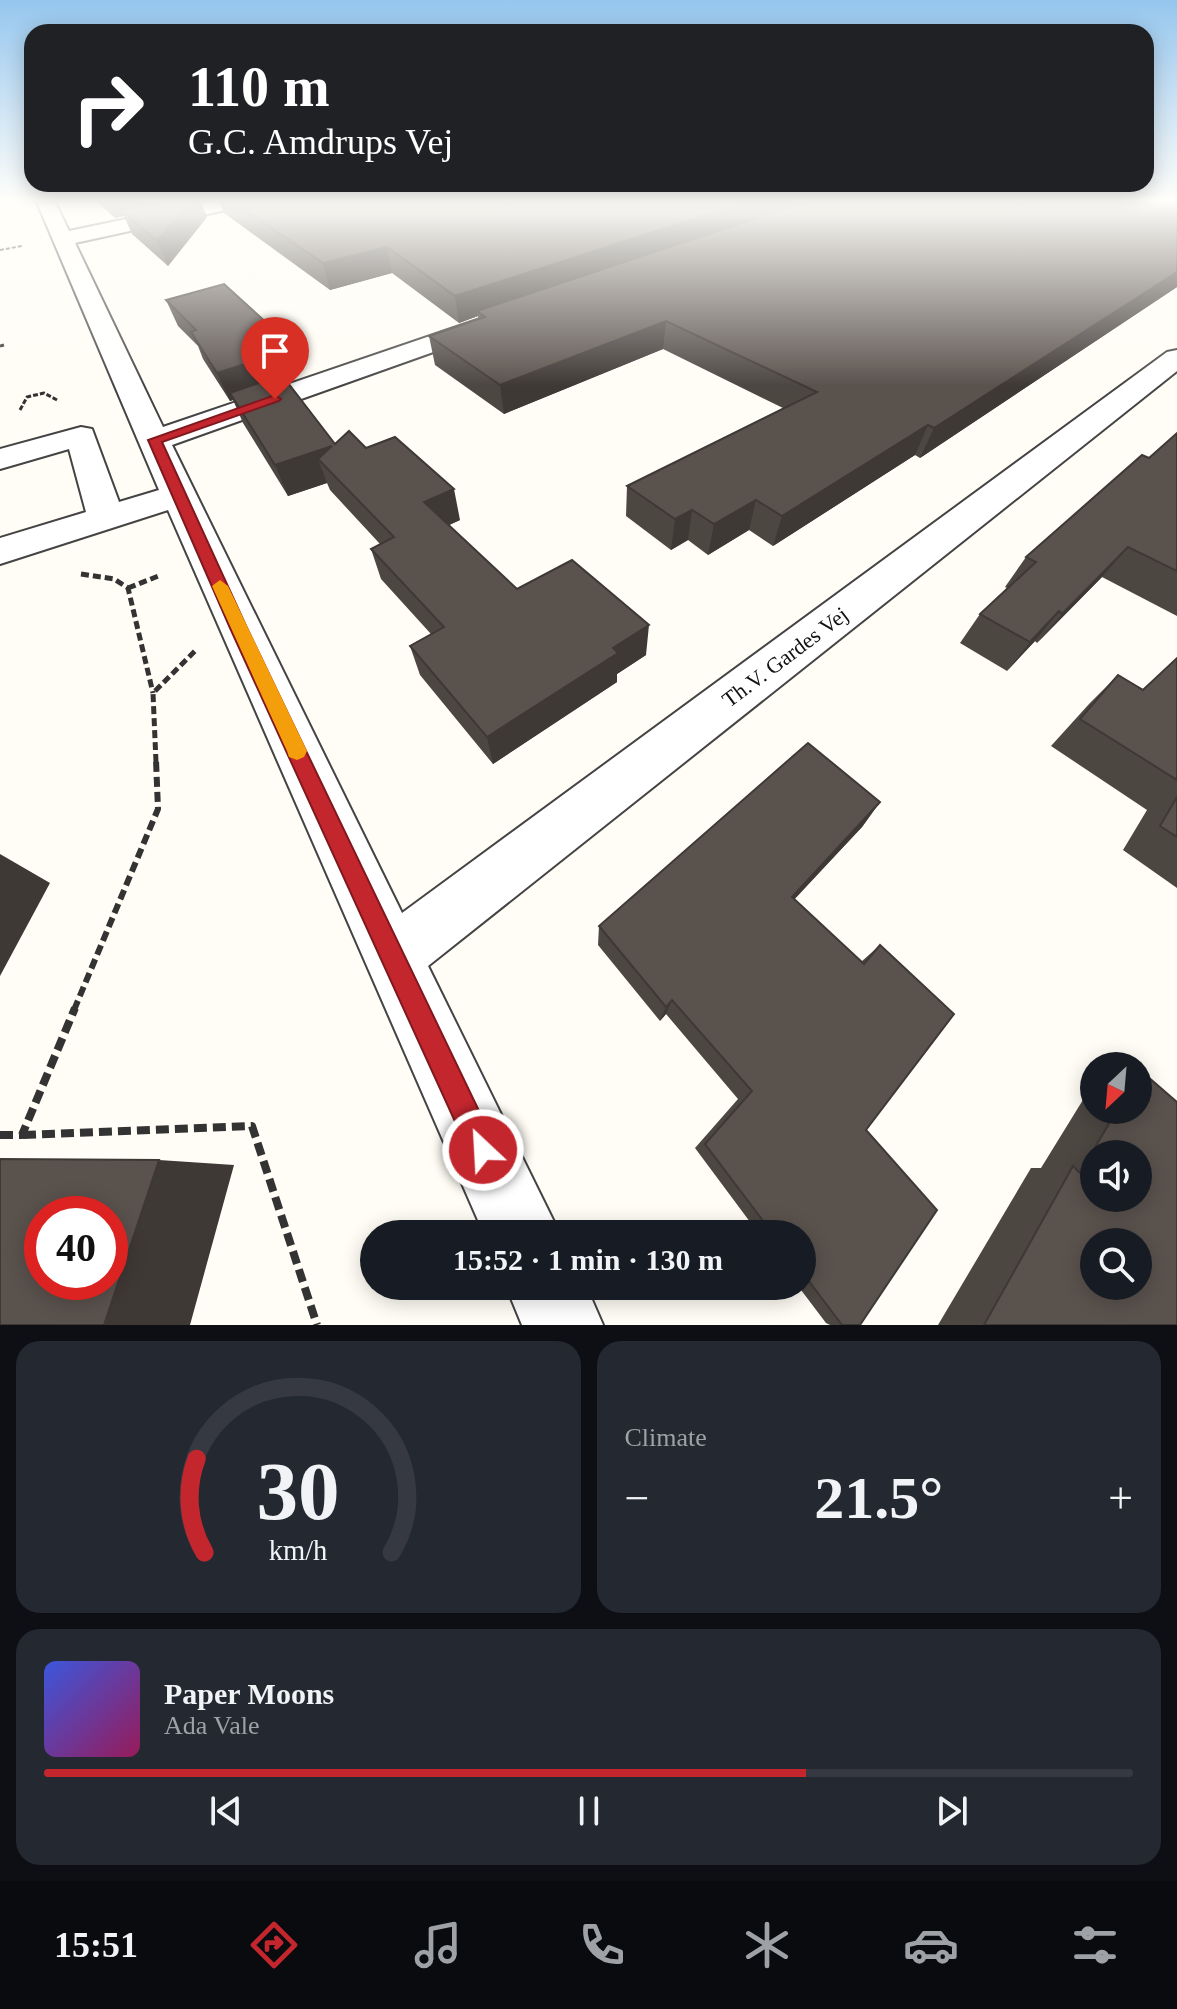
<!DOCTYPE html>
<meta charset="utf-8">
<style>
:root{--surface:#171b24;--page:#242831;--text:#f1f3f6;--muted:#9ea1a6;--line:#363941;--accent:#c4262e}
body{margin:0;font-family:Georgia,serif;background:var(--page);color:var(--text);height:100vh;display:flex;flex-direction:column;font-size:30px;white-space:nowrap}
*{box-sizing:border-box;margin:0}
p{font-size:26px;color:var(--muted)}
.icon{flex:none;width:44px;height:44px;fill:none;stroke:currentColor;stroke-width:2;stroke-linecap:round;stroke-linejoin:round}
.map{position:relative;height:1325px;overflow:hidden}
.drawer{display:flex;flex-direction:column;gap:16px;padding:16px;background:#0d0f14;flex:1}
.drawer>*{flex:none}
.top-card{position:absolute;left:24px;top:24px;width:1130px;height:168px;border-radius:24px;box-shadow:0 4px 20px #0003;background:#202124;color:#fff;overflow:hidden}
.needle{width:52px;rotate:206deg}
.tools{position:absolute;left:1080px;top:1052px;display:grid;gap:16px}
.tools a{display:grid;place-items:center;width:72px;height:72px;border-radius:50%;background:var(--surface);box-shadow:0 4px 20px #0003;font-size:40px}
.speed{position:absolute;left:24px;top:1196px;display:flex;gap:16px;font-size:40px;font-weight:700;text-align:center}
.speed>*{display:grid;place-content:center;width:104px;height:104px;border-radius:50%;background:var(--surface);box-shadow:0 4px 20px #0003;line-height:1}
.speed .limit{border:12px solid #d22;background:#fff;color:#111}
.pin{position:absolute;display:grid;place-items:center;width:68px;height:68px;color:#fff;margin:-82px -34px;border-radius:50% 50% 50% 0;rotate:-45deg;box-shadow:0 0 8px #0007}
.pin .icon{rotate:45deg}
.me{position:absolute;width:88px;margin:-44px;rotate:335deg;stroke-linejoin:round;filter:drop-shadow(0 0 6px #0008)}
.turn{display:flex;align-items:center;gap:28px;height:168px;padding:0 32px;font-size:36px}
.turn .icon{width:104px;height:104px;stroke-width:2.5}
.turn b{display:block;font-size:56px;line-height:68px}
.big{font-size:60px;font-weight:700;line-height:1.1}
.drawer .tile{flex:1;display:flex;flex-direction:column;justify-content:center;gap:12px;min-width:0;padding:0 28px;border-radius:24px;background:var(--page)}
.drawer .dial{align-items:center;gap:0}
.dial svg{height:208px;overflow:visible;fill:none;stroke:var(--line);stroke-width:7;stroke-linecap:round;text-anchor:middle}
.dial text{fill:var(--text);stroke:none}
.song{display:flex;align-items:center;gap:24px}
.cover{width:96px;height:96px;border-radius:12px;background:linear-gradient(135deg,hsl(230 70% 55%),hsl(330 70% 35%))}
.played{height:8px;border-radius:4px;background:linear-gradient(90deg,var(--accent) 70%,var(--line) 70%)}
.keys{display:flex;justify-content:space-around;direction:ltr}
.heat{display:flex;justify-content:space-between;align-items:center;font-size:44px;direction:ltr}
.drawer .tiles{flex:1;display:grid;gap:16px;grid-template-columns:1fr 1fr}
.tile:last-child{grid-column:span 2}
.trip{position:absolute;left:360px;top:1220px;width:456px;height:80px;border-radius:40px;background:var(--surface);box-shadow:0 4px 20px #0003;font-weight:700;line-height:80px;text-align:center}
.tab-bar{display:flex;height:128px;justify-content:space-around;align-items:center;background:#090b0e;color:var(--muted)}
.tab-bar .icon{width:56px;height:56px}
.tab-bar .selected{color:var(--accent)}
.tab-bar b{font-size:36px;color:var(--text)}
.map>svg:first-child{display:block}
.lines{fill:none;stroke-linecap:round;stroke-linejoin:round}
.minor-casing{stroke:#444;stroke-width:4}
.path-far4{stroke:#333;stroke-width:2;stroke-dasharray:4 2;stroke-linecap:butt}
.path-far3{stroke:#333;stroke-width:3;stroke-dasharray:5 2;stroke-linecap:butt}
.path-far2{stroke:#333;stroke-width:5;stroke-dasharray:8 4;stroke-linecap:butt}
.path-far1{stroke:#333;stroke-width:6;stroke-dasharray:10 5;stroke-linecap:butt}
.path{stroke:#333;stroke-width:8;stroke-dasharray:13 6;stroke-linecap:butt}
.minor{fill:#fff;fill-rule:evenodd}
.wall{fill:#4d4742}
.shaded-wall{fill:#3f3936}
.building{fill:#5a524d;stroke:#3f3936;stroke-width:2;fill-rule:evenodd}
.route{fill:#c4262e;stroke:#7f191e;stroke-width:2}
.slow{fill:#f59e0b}
.labels{text-anchor:middle;dominant-baseline:central;stroke-width:8;stroke-linejoin:round;paint-order:stroke}
.street-label{font-size:22px;fill:#111;stroke:#fff}
</style>
<div class="map">
<svg width="1177" height="1325" viewBox="0 0 1177 1325">
<rect width="100%" height="100%" fill="#fffdf5"/>
<g class="lines">
<g class="minor-casing">
<path id="minor" d="M36,200H54L69,231L217,200H253L244,206L75,243L163,427L480,319H498L502,324L498,329L172,445L402,913L1167,352L1177,350V371L428,966L560,1234H484L168,510L0,564V538L86,512L69,449L0,469V449L81,427L92,429L119,502L159,490Z
M506,1286H586L603,1325H522Z"/>
</g>
<path class="path-far4" d="M0,250L22,246"/>
<path class="path-far3" d="M0,346L4,345
M20,410L27,397L44,393L57,400"/>
<path class="path-far2" d="M81,574L114,579L128,588L153,693
M128,588L161,575
M156,762L153,693L195,651"/>
<path class="path-far1" d="M74,1010L158,809L156,760"/>
<path class="path" d="M0,1135H22L75,1008
M23,1135L252,1126L317,1325"/>
<use href="#minor" class="minor"/>
</g>
<path class="wall" d="M95,200H202H200L207,217L168,266L132,234L124,216L115,218Z
M219,200H1177V287L920,458L915,455L773,546L749,530L708,555L688,540L671,550L626,516L627,486L783,408L663,349L504,414L435,365L429,336L478,319V316L459,323L392,273L330,290L224,213Z
M166,300L299,371L283,377L335,444L366,448L460,520L449,525L517,589L646,655L617,674V682L493,764L420,675L410,646L431,634L381,579L371,549L380,544L330,490L327,483L288,496L243,423L233,400L230,401L203,359L198,346L178,326Z
M1177,433V616L1102,577L1037,643L1035,641L1007,671L960,643L980,614L1007,588L1005,587L1026,557L1149,458Z
M1177,658V888L1123,850L1147,810L1051,746L1089,704L1118,675L1143,689Z
M880,802L862,827L794,899L861,962L880,945L866,1130L860,1325H830L826,1323L798,1286H802V1234H759L695,1148L738,1099L666,1014L660,1021L598,945L599,926Z
M1140,1070L1177,1325H938L1031,1168H1041L1094,1082V1110H1138V1071Z"/>
<path class="shaded-wall" d="M106,200H202H200L207,217L168,266L157,241L121,210L124,216L115,218Z
M753,200H818L477,311L478,316L459,323L455,296Z
M387,247L392,273L330,290L323,263Z
M1177,272V287L920,458L934,428Z
M666,321L663,349L504,414L500,385Z
M290,344L299,371L230,393L233,400L230,401L217,373L264,352Z
M928,425L915,455L773,546L782,516Z
M332,446L318,459L327,483L288,496L275,465Z
M454,489L460,520L432,533L424,502Z
M756,500L749,530L708,555L714,524Z
M692,510L688,540L671,550L675,519Z
M1128,547L1102,577L1037,643L1062,614Z
M1059,611L1035,641L1007,671L1030,642Z
M649,625L646,655L617,674V682L493,764L487,737L613,648Z
M880,802L862,827L778,917L792,897Z
M0,854L50,883L0,976Z
M672,1000L666,1014L660,1021L666,1007Z
M159,1160L234,1165L190,1325H104Z"/>
<path class="building" d="M170,200H193L157,241L121,210Z
M230,200H753L455,296L387,247L323,263Z
M811,200H1170L1177,207V272L934,428L928,425L782,516L756,500L714,524L692,510L675,519L627,486L817,392L666,321L500,385L429,336L485,317L477,311Z
M224,284L290,344L264,352L267,357L217,373L191,332L196,330L166,300Z
M282,375L335,444L349,431L366,448L395,437L454,489L424,502L517,589L572,560L649,625L613,648L618,653L487,737L410,646L444,627L371,549L394,537L318,459L332,446L275,465L230,393Z
M1177,433V571L1128,547L1062,614L1059,611L1030,642L980,614L1036,562L1026,557L1142,455L1149,458Z
M1177,658V780L1080,719L1118,675L1143,690Z
M808,743L880,802L792,897L864,964L880,945L954,1014L866,1130L937,1210L860,1325H842L802,1272V1234H773L705,1144L752,1091L672,1000L666,1007L599,926Z
M1177,797V837L1160,826Z
M1140,1070L1177,1102V1325H984L1073,1166L1080,1173L1117,1110H1138V1074ZM1094,1154H1138V1198H1094ZM1094,1242H1138V1286H1094Z
M0,1159L159,1160L104,1325H0ZM42,1214H110V1282H42Z"/>
<linearGradient id="sky" x2="0" y2="1"><stop stop-color="#95c6ee"/><stop offset="0.52" stop-color="#fffefa"/><stop offset="1" stop-color="#fffefa" stop-opacity="0"/></linearGradient>
<rect width="1177" height="386" fill="url(#sky)"/>
<path class="route" d="M275,395L281,399L279,401L162,442L247,628L493,1140L498,1150L493,1161L483,1165L473,1161L230,628L148,440Z"/>
<path class="slow" d="M220,580L228,586L307,751L304,757L297,760L289,757L287,751L212,586Z"/>
<g class="labels">
<g class="street-label">
<text transform="translate(785 657) rotate(-37)">Th.V. Gardes Vej</text>
</g>
</g>
</svg>
<div class="tools">
<a><svg class="needle" viewBox="-14 -14 28 28"><path d="M0-13l5 13h-10z" fill="#e53935"/><path d="M0 13l5-13h-10z" fill="#9ea1a6"/></svg></a>
<a><svg class="icon" aria-label="sound" viewBox="0 0 24 24"><path d="M4 9h4l5-4v14l-5-4H4zM17 9q2 3 0 6"/></svg></a>
<a><svg class="icon" aria-label="search" viewBox="0 0 24 24"><circle cx="10" cy="10" r="6"/><path d="M15 15l6 6"/></svg></a>
</div>
<div class="speed"><div class="limit">40</div></div>
<div class="pin" style="left:275px;top:399px;background:#d93025"><svg class="icon" aria-label="arrive" viewBox="0 0 24 24"><path d="M6 21V4h12l-3 4 3 4H6"/></svg></div>
<svg class="me" style="left:483px;top:1150px" viewBox="-20 -20 40 40"><circle r="17" fill="#c4262e" stroke="#fff" stroke-width="3"/><path d="M0-11L8 9 0 5-8 9z" fill="#fff"/></svg>
<div class="trip">15:52 · 1 min · 130 m</div>
<div class="top-card">
<div class="turn"><svg class="icon" aria-label="right" viewBox="0 0 24 24"><path d="M7 20v-9h11M14 6l5 5-5 5"/></svg><div><b>110 m</b>G.C. Amdrups Vej</div></div>
</div>
</div>
<section class="drawer">
<div class="tiles">
<div class="tile dial"><svg viewBox="0 0 100 80">
<path d="M14 69A42 42 0 1 1 86 69"/>
<path d="M14 69A42 42 0 0 1 11 33" stroke="#c4262e"/>
<text x="50" y="56" font-size="32" font-weight="700">30</text>
<text x="50" y="72" font-size="11">km/h</text>
</svg></div>
<div class="tile"><p>Climate</p>
<div class="heat"><a>−</a><b class="big">21.5°</b><a>+</a></div>
</div>
<div class="tile">
<div class="song"><i class="cover"></i><div><b>Paper Moons</b><p>Ada Vale</p></div></div>
<div class="played"></div>
<div class="keys"><svg class="icon" aria-label="previous" viewBox="0 0 24 24"><path d="M18 5L8 12l10 7zM5 5v14"/></svg><svg class="icon" aria-label="pause" viewBox="0 0 24 24"><path d="M8 5v14M16 5v14"/></svg><svg class="icon" aria-label="next" viewBox="0 0 24 24"><path d="M6 5l10 7-10 7zM19 5v14"/></svg></div>
</div>
</div>
</section>
<nav class="tab-bar">
<b>15:51</b>
<svg class="icon selected" aria-label="directions" viewBox="0 0 24 24"><path d="M12 3l9 9-9 9-9-9zM9 14v-3h6M13 9l2 2-2 2"/></svg>
<svg class="icon" aria-label="music" viewBox="0 0 24 24"><path d="M9 18V5l10-2v13"/><circle cx="6" cy="18" r="3"/><circle cx="16" cy="16" r="3"/></svg>
<svg class="icon" aria-label="phone" viewBox="0 0 24 24"><path d="M5 4h4l2 5-3 2q2 4 5 5l2-3 5 2v4C11 20 4 13 5 4z"/></svg>
<svg class="icon" aria-label="climate" viewBox="0 0 24 24"><path d="M12 3v18M4 7l16 10M4 17L20 7"/></svg>
<svg class="icon" aria-label="car" viewBox="0 0 24 24"><path d="M5 17H2v-5l4-1 3-4h7l3 4 3 1v5h-3M9 17h6M6 11h13"/><circle cx="7" cy="17" r="2"/><circle cx="17" cy="17" r="2"/></svg>
<svg class="icon" aria-label="filters" viewBox="0 0 24 24"><path d="M4 7h16M4 17h16"/><circle cx="9" cy="7" r="2"/><circle cx="15" cy="17" r="2"/></svg>
</nav>
